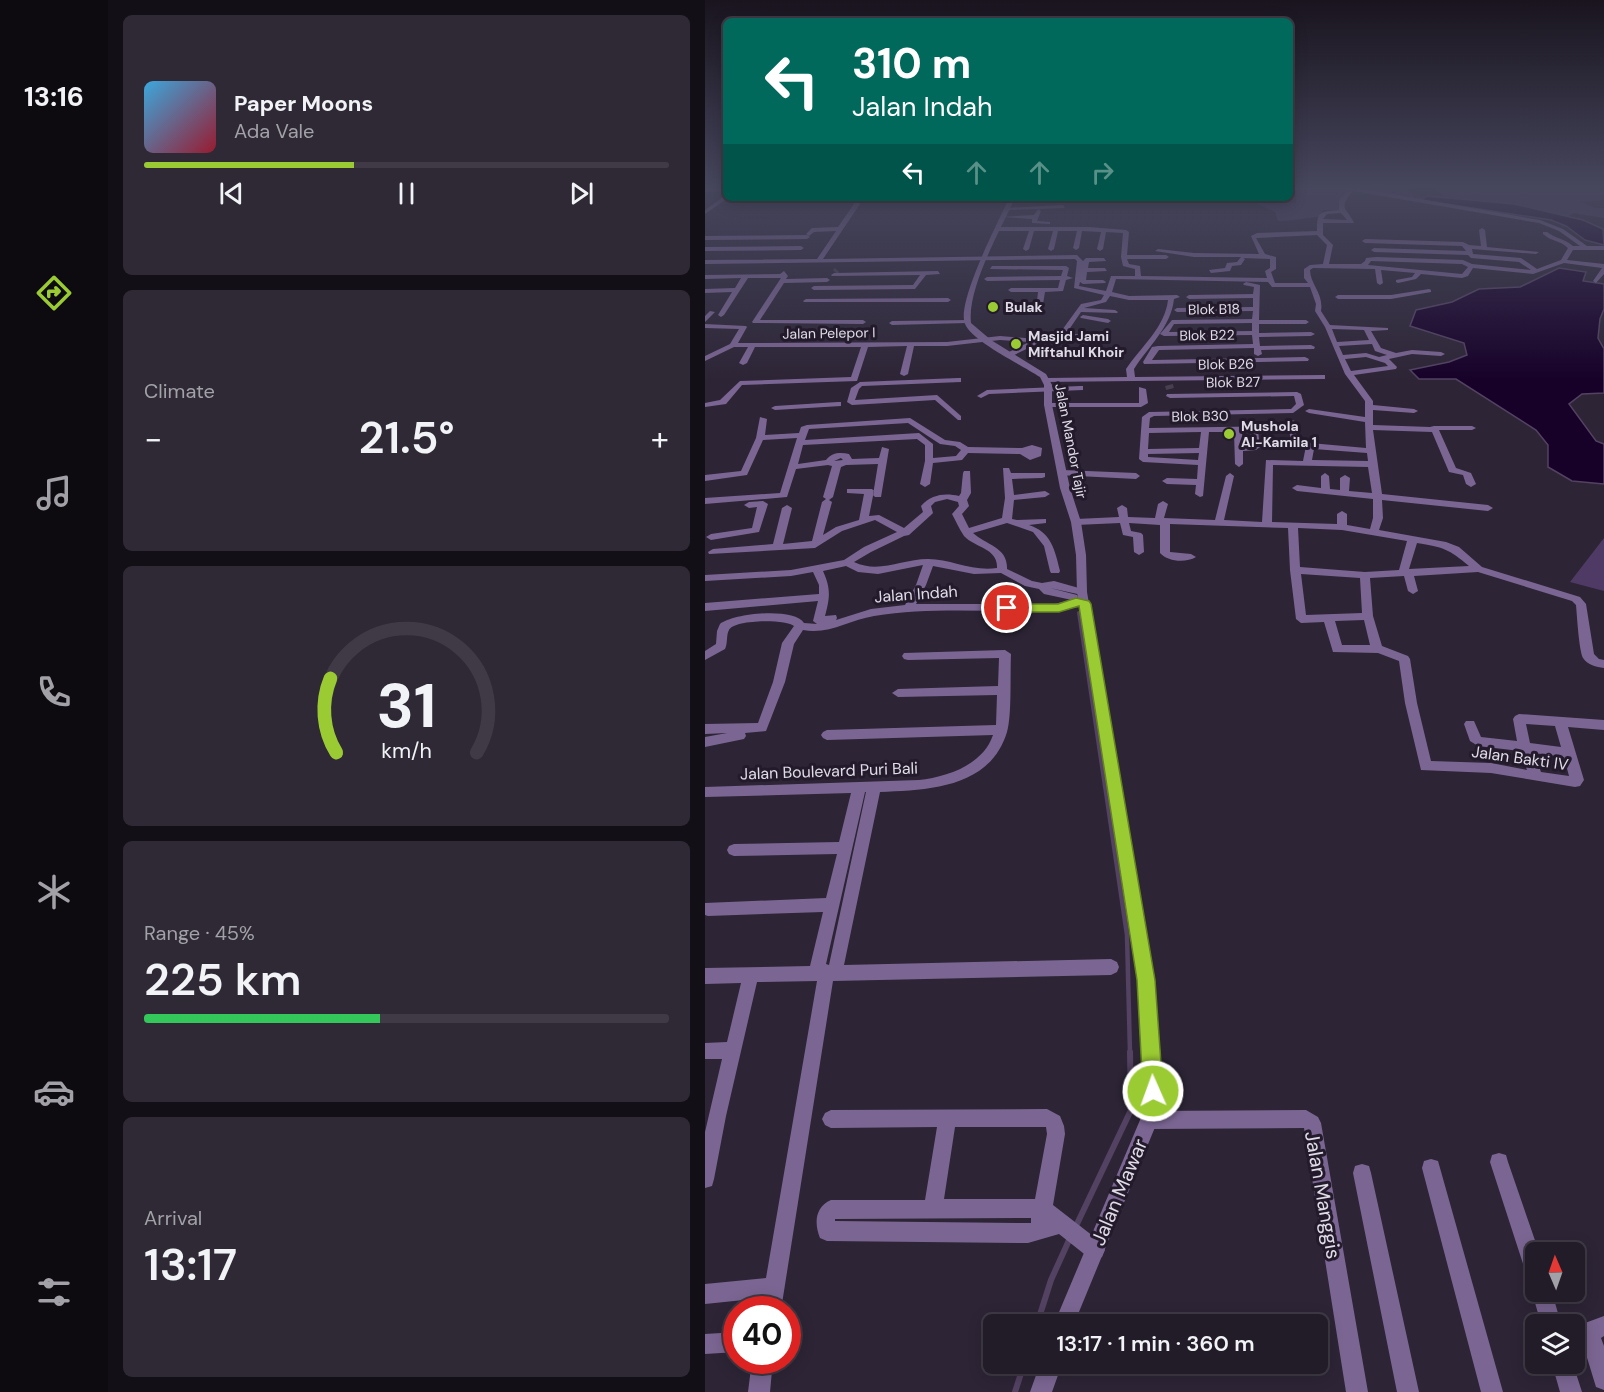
<!DOCTYPE html>
<meta charset="utf-8">
<style>
:root{--surface:#221c28;--page:#2e2934;--text:#f1f3f6;--muted:#a2a1a8;--line:#3f3a45;--accent:#9bcb33}
body{margin:0;font-family:"DM Sans",sans-serif;background:var(--page);color:var(--text);height:100vh;display:flex;flex-direction:column;font-size:22px;white-space:nowrap}
*{box-sizing:border-box;margin:0}
p{font-size:20px;color:var(--muted)}
.icon{flex:none;width:33px;height:33px;fill:none;stroke:currentColor;stroke-width:2;stroke-linecap:round;stroke-linejoin:round}
.map{position:relative;flex:1;overflow:hidden}
.sheet{display:flex;flex-direction:column;gap:15px;padding:15px;background:#130f16;width:597px}
.sheet>*{flex:none}
.hud{position:absolute;left:18px;top:18px;width:570px;height:183px;border-radius:9px;box-shadow:0 3px 15px #0003,0 0 0 2px var(--line);background:#00695c;color:#fff;overflow:hidden}
.needle{width:39px;rotate:358deg}
.buttons{position:absolute;left:820px;top:1242px;display:grid;gap:12px}
.buttons a{display:grid;place-items:center;width:60px;height:60px;border-radius:9px;background:var(--surface);box-shadow:0 3px 15px #0003,0 0 0 2px var(--line);font-size:30px}
.speed{position:absolute;left:18px;top:1296px;display:flex;gap:12px;font-size:30px;font-weight:700;text-align:center}
.speed>*{display:grid;place-content:center;width:78px;height:78px;border-radius:50%;background:var(--surface);box-shadow:0 3px 15px #0003,0 0 0 2px var(--line);line-height:1}
.speed .limit{border:9px solid #d22;background:#fff;color:#111}
.pin{position:absolute;display:grid;place-items:center;width:51px;height:51px;color:#fff;margin:-26px;border:3px solid #fff;border-radius:50%;box-shadow:0 2px 6px #0007}
.me{position:absolute;width:66px;margin:-33px;rotate:358deg;stroke-linejoin:round;filter:drop-shadow(0 0 4px #0008)}
.turn{display:flex;align-items:center;gap:21px;height:126px;padding:0 30px;font-size:27px}
.turn .icon{width:78px;height:78px;stroke-width:2.5}
.turn b{display:block;font-size:42px;line-height:51px}
.lanes{display:flex;align-items:center;height:57px;padding:0 30px;background:#0003;justify-content:center;gap:30px;direction:ltr}
.lanes .off{opacity:.35}
.big{font-size:45px;font-weight:600;line-height:1.1}
.sheet .widget{flex:1;display:flex;flex-direction:column;justify-content:center;gap:9px;min-width:0;padding:0 21px;border-radius:9px;background:var(--page)}
.sheet .dial{align-items:center;gap:0}
.dial svg{height:156px;overflow:visible;fill:none;stroke:var(--line);stroke-width:7;stroke-linecap:round;text-anchor:middle}
.dial text{fill:var(--text);stroke:none}
.song{display:flex;align-items:center;gap:18px}
.cover{width:72px;height:72px;border-radius:9px;background:linear-gradient(135deg,hsl(200 70% 55%),hsl(350 70% 35%))}
.played{height:6px;border-radius:3px;background:linear-gradient(90deg,var(--accent) 40%,var(--line) 40%)}
.keys{display:flex;justify-content:space-around;direction:ltr}
.heat{display:flex;justify-content:space-between;align-items:center;font-size:33px;direction:ltr}
.charge{height:9px;border-radius:4px;background:linear-gradient(90deg,#34c759 45%,var(--line) 0)}
.trip{position:absolute;left:278px;top:1314px;width:345px;height:60px;border-radius:9px;background:var(--surface);box-shadow:0 3px 15px #0003,0 0 0 2px var(--line);font-weight:600;line-height:60px;text-align:center}
main{display:flex;flex:1;min-height:0}
.tabs{display:flex;flex-direction:column;width:108px;justify-content:space-around;align-items:center;background:#0e0b10;color:var(--muted)}
.tabs .icon{width:42px;height:42px}
.tabs .selected{color:var(--accent)}
.tabs b{font-size:27px;color:var(--text)}
.map>svg:first-child{display:block}
.green{fill:#4f3a65}
.water{fill:#170129;stroke:#534262;stroke-width:1.5}
.lines{fill:none;stroke-linecap:round;stroke-linejoin:round}
.stream-far2{stroke:#534262;stroke-width:4}
.stream-far1{stroke:#534262;stroke-width:4.5}
.stream{stroke:#534262;stroke-width:6}
.minor-tunnel-far1{stroke:#484051;stroke-width:6;stroke-dasharray:6 3;stroke-linecap:butt}
.minor-tunnel{stroke:#484051;stroke-width:8;stroke-dasharray:8 4;stroke-linecap:butt}
.minor{fill:#7b6693;fill-rule:evenodd}
.tertiary{fill:#7b6693;fill-rule:evenodd}
.wall{fill:#52356c}
.route{fill:#9bcb33;stroke:#658421;stroke-width:1.5}
.poi-dot{fill:#9bcb33;stroke:#231b2c;stroke-width:2}
.labels{text-anchor:middle;dominant-baseline:central;stroke-width:6;stroke-linejoin:round;paint-order:stroke}
.far-poi-label{font-size:14px;font-weight:bold;fill:#e0dbe7;stroke:#231b2c;text-anchor:start}
.far-street-label{font-size:14px;fill:#e0dbe7;stroke:#231b2c}
.street-label{font-size:16px;fill:#e0dbe7;stroke:#231b2c}
.near-street-label{font-size:20px;fill:#e0dbe7;stroke:#231b2c}
</style>
<main>
<nav class="tabs">
<b>13:16</b>
<svg class="icon selected" aria-label="directions" viewBox="0 0 24 24"><path d="M12 3l9 9-9 9-9-9zM9 14v-3h6M13 9l2 2-2 2"/></svg>
<svg class="icon" aria-label="music" viewBox="0 0 24 24"><path d="M9 18V5l10-2v13"/><circle cx="6" cy="18" r="3"/><circle cx="16" cy="16" r="3"/></svg>
<svg class="icon" aria-label="phone" viewBox="0 0 24 24"><path d="M5 4h4l2 5-3 2q2 4 5 5l2-3 5 2v4C11 20 4 13 5 4z"/></svg>
<svg class="icon" aria-label="climate" viewBox="0 0 24 24"><path d="M12 3v18M4 7l16 10M4 17L20 7"/></svg>
<svg class="icon" aria-label="car" viewBox="0 0 24 24"><path d="M5 17H2v-5l4-1 3-4h7l3 4 3 1v5h-3M9 17h6M6 11h13"/><circle cx="7" cy="17" r="2"/><circle cx="17" cy="17" r="2"/></svg>
<svg class="icon" aria-label="filters" viewBox="0 0 24 24"><path d="M4 7h16M4 17h16"/><circle cx="9" cy="7" r="2"/><circle cx="15" cy="17" r="2"/></svg>
</nav>
<section class="sheet">
<div class="widget">
<div class="song"><i class="cover"></i><div><b>Paper Moons</b><p>Ada Vale</p></div></div>
<div class="played"></div>
<div class="keys"><svg class="icon" aria-label="previous" viewBox="0 0 24 24"><path d="M18 5L8 12l10 7zM5 5v14"/></svg><svg class="icon" aria-label="pause" viewBox="0 0 24 24"><path d="M8 5v14M16 5v14"/></svg><svg class="icon" aria-label="next" viewBox="0 0 24 24"><path d="M6 5l10 7-10 7zM19 5v14"/></svg></div>
</div>
<div class="widget"><p>Climate</p>
<div class="heat"><a>−</a><b class="big">21.5°</b><a>+</a></div>
</div>
<div class="widget dial"><svg viewBox="0 0 100 80">
<path d="M14 69A42 42 0 1 1 86 69"/>
<path d="M14 69A42 42 0 0 1 11 31" stroke="#9bcb33"/>
<text x="50" y="56" font-size="32" font-weight="700">31</text>
<text x="50" y="72" font-size="11">km/h</text>
</svg></div>
<div class="widget"><p>Range · 45%</p><b class="big">225 km</b><div class="charge"></div></div>
<div class="widget"><p>Arrival</p><b class="big">13:17</b></div>
</section>
<div class="map">
<svg width="899" height="1392" viewBox="0 0 899 1392">
<rect width="100%" height="100%" fill="#2d2536"/>
<path class="green" d="M605,185H701L709,196L717,197L716,200L647,189L640,197V210H618L613,217C599,218 587,221 573,221L570,212L553,204L556,200L591,203V188H606Z
M727,185L899,186V200L875,202L890,208H899V218L868,213L863,217L809,204L739,197Z
M899,538V591L865,582Z"/>
<path class="water" d="M722,196L809,204L878,220L898,229L899,245L880,240L861,226L846,220L716,200Z
M854,268L881,272L878,281L899,284V309L895,319L893,338L899,349V393L877,394L864,404L891,441L899,444V484L867,481L843,467V445L831,430L751,379H714L705,370L744,362L762,355L759,343L705,326L711,310L747,302L774,289L815,287Z"/>
<g class="lines">
<path class="stream-far2" d="M374,613L400,787"/>
<path class="stream-far1" d="M400,785L422,935L425,1053"/>
<path class="stream" d="M371,1226L426,1110L425,1052
M332,1324L346,1280L365,1238
M310,1392L319,1364"/>
<path class="minor-tunnel-far1" d="M130,272L132,270"/>
<path class="minor-tunnel" d="M464,385L465,389"/>
<path class="minor" d="M585,186L647,187L835,220L858,229L882,246H899V250H868L862,260L899,264V274L891,283L888,281L897,268L859,263L828,274L768,268L763,276L757,278L716,274L711,279L693,283L691,282V280L707,277L710,273L676,270L678,283L675,285L672,283L670,269L608,268L605,270C605,284 619,294 616,311L625,325L683,328V330L666,331L676,348L691,353L707,350L736,352L740,354L736,356L707,354L684,359L692,367L691,369L649,375L668,401V405L709,409L713,411L709,413L668,410V425L725,427L729,426H767L771,428L767,430H734L751,468L766,473L771,484L766,487L761,484L758,475L744,472L727,432L668,430L677,494L783,505L788,508L783,511L677,500L678,518L674,530L741,542L754,547L777,567L875,597L881,604L889,654L894,659L899,660V668C891,667 883,665 878,658C874,650 872,616 871,605L867,601L773,572L709,576L713,591L708,594L703,591L699,576L665,578L668,616L677,646L703,656L705,659L712,703L726,761L786,763L822,770L815,751L773,746L765,741L759,724L761,721H769L776,737L812,741L808,719L810,716L814,714L899,720V730L863,727L879,780L875,786L870,787L786,773L716,770L700,703L694,661L673,653L628,652L619,622L596,623L591,619L585,570L583,528L465,524V552L486,554L491,557C481,563 463,562 455,553V525L424,523L426,531L436,533L438,535L439,552L434,555L429,552L428,537L418,535L415,523L371,525L366,522L371,519L414,517L412,508L417,505L422,508L423,517L450,518L453,504L458,501L463,504L459,518L510,520L521,476L525,473L529,476L519,520L557,522L561,460L598,461L601,446L605,443L661,448L660,422L604,413L600,411L604,409L660,417V401L640,374L620,327L610,311L611,304L605,287H567L563,282L411,279L407,292L424,296L472,295L475,297L469,299C466,327 443,347 429,369L430,377L620,375V379H617L338,382V378H341L422,377L421,369C436,347 460,327 463,300H424L405,296L401,302L379,308L410,310L413,312L412,313L376,312L361,334L400,335L404,337L403,339L358,338L354,341L334,343L305,357H302V353L324,342L295,340L242,346H209L203,374L199,376L195,374L202,346L163,347L152,381L37,385L21,404L0,407V403L15,400L35,381L146,377L156,347H50L42,363L38,365L34,363L43,347H29L0,361V356L25,344L34,329L0,328V324L41,326L42,327L33,343L242,342L295,336L332,339L352,337L376,304L396,300L399,295L369,288L372,261L370,259L0,264V260L112,259L131,231L109,232L104,236L101,234L107,228L133,227L153,198H159L118,259L372,255L378,261L381,258H399L401,261L384,262L383,268H400L402,271L382,272L381,280H398L401,282L400,283L378,284L375,282L374,286L401,291L406,276H430V269L418,266L416,257L418,233L401,232L398,249L395,251L392,249L396,232L377,231L374,248L371,250L368,248L372,231H353L349,249L346,251L343,249L348,231H329L324,249L321,251L318,249L324,231H294L291,229L294,227H384L421,230L424,232L422,255H461L464,257L461,259H422L424,264L435,266L436,276L562,278L560,271L565,268V259L538,258L540,259L536,265L527,266L525,271L506,273L504,270L520,268L522,263L532,262L536,257H489L450,251L453,249L489,253L554,254L546,236L552,233L612,231C612,211 614,212 634,210V201L643,190H585ZM648,191L834,223L854,231L875,246H868C859,238 851,239 842,232H838V234C847,242 855,240 863,248L856,260L832,269L816,258L768,254L767,249L831,254L834,252L782,247L780,230L777,228L774,230L776,246L764,245L758,242L660,239L657,241L660,243L757,246L761,251L669,248L666,250L669,252L763,255L766,258L814,262L826,270L767,264L758,260L671,257L661,258L660,261L656,264H624L628,245L618,235V223H649C642,207 632,210 648,191ZM636,213L642,220L618,219L622,214ZM612,235L622,245L618,264L605,265L599,269V278L603,283H570L566,272L571,269V257L560,254L551,238ZM666,261L757,264L763,267L757,274L663,265ZM627,329L659,330L664,340L632,342ZM667,344L670,351L682,355L674,357L661,353L638,355L634,346ZM661,357L680,363L683,366L646,371L640,359ZM609,449L662,453L663,461L607,460ZM568,465L663,467L667,493L644,491L645,478L640,475L635,478V490L625,489L624,476L620,473L616,476V488L592,485L587,488L592,491L668,499V518L665,529L642,525V514L637,511L632,514V524L567,522ZM593,528L637,530L702,541L694,570L660,572L595,567ZM712,543C738,547 744,549 764,566L704,569ZM596,574L655,578L657,613L601,615ZM659,620L665,645H637L630,621ZM821,724L850,726L856,747L825,743ZM829,753L859,757L864,776L836,772Z
M21,187V191L0,192V188Z
M21,195L23,198L0,214V210Z
M358,205L360,208L303,210L300,208Z
M333,209L336,211L332,221L345,222V224L327,223V219L296,217L329,215Z
M0,236L102,235L105,237L102,239L0,240Z
M0,247L96,246L99,248L96,250L0,251Z
M361,266L364,268L362,276L368,278L361,280L358,291L340,292L337,310L334,312L331,310L333,292H306L303,290L306,288H353L355,280L282,281L279,279L282,277L356,276L358,270L285,269L287,266Z
M79,271L83,276L81,279L122,278L125,280L122,282L79,283L55,320H158L161,322L158,324L48,323L47,322L76,278H43L19,315L16,317L13,315L27,292L0,293V289L30,288L36,278L0,279V275L75,274Z
M233,271L235,274L221,275L210,289L109,290L106,288L109,286L208,285L215,275L127,276L126,275L129,273Z
M541,282L555,285L554,320H601L604,322L601,324H554V333L606,332L610,334L606,336L554,337L555,346L606,345L610,347L609,349L556,350L557,354L553,356L549,354V348L454,350L447,360L600,357L604,359L603,361L439,364L438,362L447,347L453,346L548,344L547,335L459,336L455,334L467,320L547,319L548,311L472,312L469,310L472,308L548,307V298L484,299L481,297L484,295L548,294L549,287L539,285L538,284ZM547,323V331L464,332L469,324Z
M724,289L726,290V292L686,299H633L630,297L633,295H686Z
M101,299L243,298L246,300L243,302H99L98,301Z
M5,311L10,312L0,322V316Z
M378,315L403,319L406,321L403,323L376,318L375,317Z
M264,320L265,321L262,323L187,325L184,323L187,321Z
M253,378H256V382L157,386L154,389L150,400L232,395L256,416V420H253L230,400L147,405L142,402L146,388L155,382Z
M375,386H378V390L284,394L276,398L272,396L282,390Z
M434,387L441,389L443,403L436,407H343L339,405L343,403H434Z
M592,392L596,394L599,405L588,413L449,416L445,418L444,428L583,426V419L590,421L593,443H587L584,431H553L555,447L551,450L538,451V464L534,467L530,464L529,432H504L498,496L495,497L490,494L491,485L462,484L457,481L462,478L492,479L493,465L438,462L434,459L437,417L444,412L586,409L591,404L589,396L465,398L461,396L462,394ZM545,431L546,445L538,446L537,432ZM496,432L494,448L443,449L444,433ZM494,453L493,460L443,457V454Z
M133,402H136V406L70,410L66,408L70,406Z
M55,417L62,419L60,435L94,433L96,427L102,425L205,418L240,440L255,442L263,447L317,448L327,445L337,448L336,456L325,460L315,454L263,453L257,460L228,463L225,484L220,487L215,484L220,461V445L212,439L98,445L93,464L121,460C127,452 136,452 144,454L147,459L174,458L177,447L184,449L176,497H170L168,495L173,464L141,465L136,467L128,497L124,500L127,502L118,535L131,527L154,520L159,494L142,493V489H167L169,491L164,516L174,515L199,528L218,512L216,506C227,494 240,493 254,496L256,493L258,473L259,471H265L266,493L262,500L264,506L257,514L264,528L297,518L300,498L298,468H304L306,473H340V477L337,478L307,479L309,495L340,491L345,494L340,497L309,500L307,519L312,520L341,519V523L324,525C346,532 350,550 355,571L354,573H346L345,571L339,546L328,532L302,523L268,533C281,545 303,547 302,569L327,581L337,583L349,581L381,590L382,592L381,594L377,595L345,588L372,595L373,597L372,599L384,602L385,604L380,608C368,605 356,612 344,612C286,612 227,607 169,616C144,620 124,635 98,630L89,644L80,682L61,731L40,733L41,736L39,739L0,747V737L22,733L0,734V724L53,723L68,682L77,643L89,626C82,619 29,619 24,630C21,635 23,643 20,649L0,660V651L11,644L12,631L15,624C29,613 89,607 99,623L112,624L108,621L113,601L0,611V603L114,594V585L108,572L86,576L0,581V575L86,570L139,560L159,547L192,532L170,520L137,531L110,548L4,554L3,552L8,549L68,544L77,508L82,505L87,508L78,544L107,541L117,502L121,499L118,497L127,466L123,465L91,469L82,497L0,504V498L75,493L92,438L58,440L42,475L0,481V475L36,471L51,438ZM203,423L235,444L250,446L256,450L251,456L228,458V444L214,433L100,440L104,429ZM136,458L138,460L129,461ZM242,499L253,502L254,506L247,514C251,521 254,529 259,536C270,548 293,548 292,568C268,572 246,559 223,559C197,559 174,574 149,562L166,552L199,536L204,535L226,515L228,513L226,506L230,502ZM218,565L211,585L200,605L166,609L131,620L132,618L131,615L120,616C125,597 126,589 118,571L141,566L153,572L173,574ZM228,566L269,574L296,573L320,586L334,589L339,594L367,600L349,604H211L221,585Z
M357,470L431,473L435,476L431,479L354,475L353,473Z
M58,501L63,504L54,532L6,540L1,537L6,534L47,528L52,507L44,508L39,505L44,502Z
M300,650L306,654C305,673 307,716 302,732C285,788 224,790 175,792L139,965L406,959L412,962L414,967L412,972L406,975L128,981L76,1310H56L58,1298L0,1304V1284L61,1278L112,981L52,982L21,1116L9,1179L7,1186L0,1188V1132L17,1059H0V1043L22,1042L36,983L0,984V968L105,966L118,912L3,916L0,915V903L121,898L132,854L29,856L24,854L22,850L24,846L29,844L134,842L146,793L0,797V787L214,780C242,777 278,765 288,735L122,740L118,738L116,735L118,732L122,730L291,725L292,695L193,697L187,693L193,689L293,686L294,658L203,660L199,659L197,656L199,653ZM160,792H161L124,965L121,964Z
M342,1109L355,1116L359,1126L360,1134L348,1205L397,1243L400,1250L397,1257L390,1260L383,1257L354,1234L323,1243L122,1241L115,1238C109,1223 110,1207 126,1200H220L232,1127L126,1128L120,1125L117,1119L120,1113L126,1110ZM250,1127H341L342,1134L330,1199H239ZM326,1218V1223H323L130,1221V1219Z
M601,1110L613,1117L616,1123L663,1392H641L599,1128L444,1129L438,1126L435,1120L438,1114L444,1111Z
M794,1153L801,1155L803,1162L834,1252H831V1283L824,1280L821,1273L785,1162L787,1155Z
M726,1159L733,1161L735,1168L798,1392H776L717,1168L719,1161Z
M657,1164L664,1166L666,1173L714,1392H692L648,1173L650,1166Z
M831,1284V1292H847L856,1324H836L827,1292Z
M899,1316V1336L896,1338L899,1346V1390L891,1387L876,1338L880,1323Z
M32,1332V1352L0,1354V1334Z
M47,1360H68L65,1392H43Z
M847,1364H868L877,1392H855Z"/>
<path class="tertiary" d="M304,198H310C295,231 262,288 266,323L286,340L341,374L347,385V405L365,488L376,522L381,555L382,592L449,980C453,1027 459,1073 453,1120L369,1324H349L435,1120C442,1073 436,1027 433,980L372,592L371,555L366,522L355,488L339,405V385L335,377C317,365 268,342 260,324C251,302 294,221 304,198Z
M335,1364H357L347,1392H325Z"/>
</g>
<path class="wall" d="M704,185H726L704,186Z"/>
<linearGradient id="sky" x2="0" y2="1"><stop stop-color="#19141e"/><stop offset="0.49" stop-color="#46465d"/><stop offset="1" stop-color="#46465d" stop-opacity="0"/></linearGradient>
<rect width="899" height="380" fill="url(#sky)"/>
<path class="route" d="M371,598L384,601L386,604L450,980L458,1091L455,1098L448,1101L441,1098L438,1091L432,980L374,606L354,612H302L296,608L302,604H353Z"/>
<g class="poi-dot">
<circle cx="288" cy="307" r="6"/>
<circle cx="311" cy="344" r="6"/>
<circle cx="524" cy="434" r="6"/>
</g>
<g class="labels">
<g class="far-poi-label">
<text x="300" y="307">Bulak</text>
<text x="323" y="336">Masjid Jami<tspan x="323" dy="16">Miftahul Khoir</tspan></text>
<text x="536" y="426">Mushola<tspan x="536" dy="16">Al-Kamila 1</tspan></text>
</g>
<g class="far-street-label">
<text transform="translate(509 309) rotate(-1)">Blok B18</text>
<text transform="translate(124 333) rotate(-1)">Jalan Pelepor I</text>
<text transform="translate(502 335) rotate(-1)">Blok B22</text>
<text transform="translate(521 364) rotate(-1)">Blok B26</text>
<text transform="translate(528 382) rotate(-1)">Blok B27</text>
<text transform="translate(495 416) rotate(-1)">Blok B30</text>
<text transform="translate(366 441) rotate(79)">Jalan Mandor Tajir</text>
</g>
<g class="street-label">
<text transform="translate(211 594) rotate(-4)">Jalan Indah</text>
<text transform="translate(815 758) rotate(8)">Jalan Bakti IV</text>
<text transform="translate(124 771) rotate(-2)">Jalan Boulevard Puri Bali</text>
</g>
<g class="near-street-label">
<text transform="translate(414 1192) rotate(-67)">Jalan Mawar</text>
<text transform="translate(618 1195) rotate(80)">Jalan Manggis</text>
</g>
</g>
</svg>
<div class="buttons">
<a><svg class="needle" viewBox="-14 -14 28 28"><path d="M0-13l5 13h-10z" fill="#e53935"/><path d="M0 13l5-13h-10z" fill="#a2a1a8"/></svg></a>
<a><svg class="icon" aria-label="layers" viewBox="0 0 24 24"><path d="M12 4l9 5-9 5-9-5zM3 14l9 5 9-5"/></svg></a>
</div>
<div class="speed"><div class="limit">40</div></div>
<div class="pin" style="left:302px;top:608px;background:#d93025"><svg class="icon" aria-label="arrive" viewBox="0 0 24 24"><path d="M6 21V4h12l-3 4 3 4H6"/></svg></div>
<svg class="me" style="left:448px;top:1091px" viewBox="-20 -20 40 40"><circle r="17" fill="#9bcb33" stroke="#fff" stroke-width="3"/><path d="M0-11L8 9 0 5-8 9z" fill="#fff"/></svg>
<div class="trip">13:17 · 1 min · 360 m</div>
<div class="hud">
<div class="turn"><svg class="icon" aria-label="left" viewBox="0 0 24 24"><path d="M17 20v-9H6M10 6l-5 5 5 5"/></svg><div><b>310 m</b>Jalan Indah</div></div>
<div class="lanes"><svg class="icon" aria-label="left" viewBox="0 0 24 24"><path d="M17 20v-9H6M10 6l-5 5 5 5"/></svg><svg class="icon off" aria-label="ahead" viewBox="0 0 24 24"><path d="M12 20V5M6 11l6-6 6 6"/></svg><svg class="icon off" aria-label="ahead" viewBox="0 0 24 24"><path d="M12 20V5M6 11l6-6 6 6"/></svg><svg class="icon off" aria-label="right" viewBox="0 0 24 24"><path d="M7 20v-9h11M14 6l5 5-5 5"/></svg></div>
</div>
</div>
</main>
